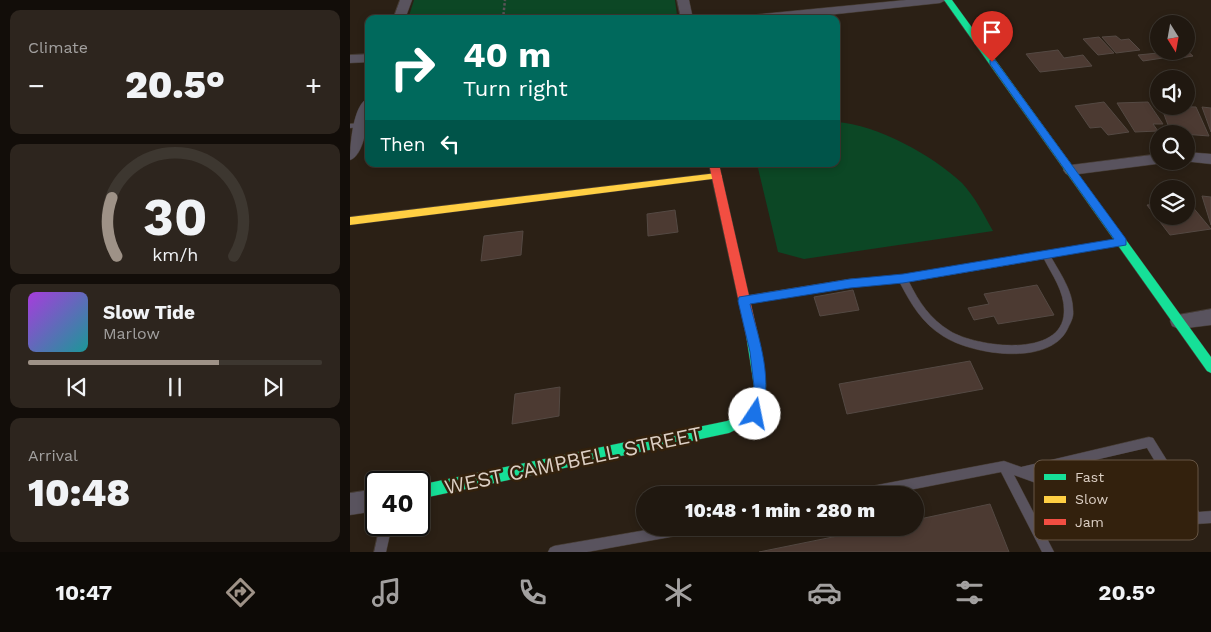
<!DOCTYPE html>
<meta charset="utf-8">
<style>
:root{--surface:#201810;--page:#2d251e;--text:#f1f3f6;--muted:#a2a09f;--line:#3d3730;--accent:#9e9287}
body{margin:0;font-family:"Work Sans",sans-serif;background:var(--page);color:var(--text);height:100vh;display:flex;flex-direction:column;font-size:19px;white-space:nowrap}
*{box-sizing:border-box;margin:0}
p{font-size:16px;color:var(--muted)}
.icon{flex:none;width:28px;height:28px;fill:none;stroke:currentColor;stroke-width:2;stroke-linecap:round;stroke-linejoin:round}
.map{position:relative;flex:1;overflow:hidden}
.drawer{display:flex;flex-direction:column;gap:10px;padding:10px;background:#120d09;width:350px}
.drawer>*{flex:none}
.banner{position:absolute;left:15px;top:15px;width:475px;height:152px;border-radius:10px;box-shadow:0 2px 8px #0003,0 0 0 1px var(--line);background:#00695c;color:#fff;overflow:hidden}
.needle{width:32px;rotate:169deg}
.controls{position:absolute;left:800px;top:15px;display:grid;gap:10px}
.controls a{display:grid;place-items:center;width:45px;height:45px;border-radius:50%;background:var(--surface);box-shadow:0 2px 8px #0003,0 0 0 1px var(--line);font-size:25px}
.speed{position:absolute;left:15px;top:471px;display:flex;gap:10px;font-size:25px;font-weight:700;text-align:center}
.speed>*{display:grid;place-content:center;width:65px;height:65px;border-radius:50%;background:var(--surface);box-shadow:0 2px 8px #0003,0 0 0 1px var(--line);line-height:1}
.speed .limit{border:2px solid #111;border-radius:8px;background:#fff;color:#111}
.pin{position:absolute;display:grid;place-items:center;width:42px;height:42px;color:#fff;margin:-51px -21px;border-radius:50% 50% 50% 0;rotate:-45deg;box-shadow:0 0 5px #0007}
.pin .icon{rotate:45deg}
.me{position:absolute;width:55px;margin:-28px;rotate:11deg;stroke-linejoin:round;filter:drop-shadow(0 0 4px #0008)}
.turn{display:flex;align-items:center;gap:18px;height:105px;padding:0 15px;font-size:22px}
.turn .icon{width:65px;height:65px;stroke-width:2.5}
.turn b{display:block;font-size:35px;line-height:42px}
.then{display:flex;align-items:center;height:48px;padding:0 15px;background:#0003;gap:10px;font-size:19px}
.big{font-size:38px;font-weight:800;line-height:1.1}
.drawer .tile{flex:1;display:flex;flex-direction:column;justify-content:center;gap:8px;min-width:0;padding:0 18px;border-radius:10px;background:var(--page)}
.drawer .dial{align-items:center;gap:0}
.dial svg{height:130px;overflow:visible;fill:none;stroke:var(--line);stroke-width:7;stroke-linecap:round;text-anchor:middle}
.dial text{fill:var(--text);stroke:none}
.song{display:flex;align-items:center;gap:15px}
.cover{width:60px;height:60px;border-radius:8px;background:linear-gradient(135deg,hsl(280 70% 55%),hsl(180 70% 35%))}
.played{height:5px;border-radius:2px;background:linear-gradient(90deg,var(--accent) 65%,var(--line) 65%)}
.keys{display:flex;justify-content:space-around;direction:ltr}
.heat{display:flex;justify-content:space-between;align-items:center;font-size:28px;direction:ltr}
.trip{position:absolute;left:286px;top:486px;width:288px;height:50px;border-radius:25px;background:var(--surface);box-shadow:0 2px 8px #0003,0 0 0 1px var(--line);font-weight:800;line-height:50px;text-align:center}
.dock{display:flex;height:80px;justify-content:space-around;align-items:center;background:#0d0a06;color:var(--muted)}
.dock .icon{width:35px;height:35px}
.dock .active{color:var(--accent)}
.dock b{font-size:22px;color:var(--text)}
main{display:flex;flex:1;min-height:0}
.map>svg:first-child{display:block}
.green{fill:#0c4725}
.building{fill:#4c3a32;stroke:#544943}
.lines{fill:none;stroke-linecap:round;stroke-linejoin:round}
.lane-casing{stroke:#463c33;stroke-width:1}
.street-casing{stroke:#463c33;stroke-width:1}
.fast-casing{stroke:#463c33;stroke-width:1}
.slow-casing{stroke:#463c33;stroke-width:1}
.jam-casing{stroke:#463c33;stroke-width:1}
.path{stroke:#595357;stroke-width:2.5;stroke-dasharray:2.5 2;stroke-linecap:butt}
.lane{fill:#59535e;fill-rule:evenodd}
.street{fill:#59535e;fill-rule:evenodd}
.fast{fill:#16e098;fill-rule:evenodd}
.slow{fill:#ffcf43;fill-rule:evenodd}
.jam{fill:#f24e42;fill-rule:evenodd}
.route{fill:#1a73e8;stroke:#114b97}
.labels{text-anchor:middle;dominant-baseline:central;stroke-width:5;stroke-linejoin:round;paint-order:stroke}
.near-street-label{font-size:21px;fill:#dccfc4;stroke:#33210d}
.key{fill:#33210d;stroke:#654;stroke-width:1}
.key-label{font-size:14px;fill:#dccfc4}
</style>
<main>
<section class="drawer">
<div class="tile"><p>Climate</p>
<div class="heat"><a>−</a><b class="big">20.5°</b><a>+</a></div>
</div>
<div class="tile dial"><svg viewBox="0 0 100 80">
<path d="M14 69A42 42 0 1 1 86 69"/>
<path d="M14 69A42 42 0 0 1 11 33" stroke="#9e9287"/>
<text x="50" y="56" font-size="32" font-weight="700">30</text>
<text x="50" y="72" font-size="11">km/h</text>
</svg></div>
<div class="tile">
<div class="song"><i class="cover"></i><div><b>Slow Tide</b><p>Marlow</p></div></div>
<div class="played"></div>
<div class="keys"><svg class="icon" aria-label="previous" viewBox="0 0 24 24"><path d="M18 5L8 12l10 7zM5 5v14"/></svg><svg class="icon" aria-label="pause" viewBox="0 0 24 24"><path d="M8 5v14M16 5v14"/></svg><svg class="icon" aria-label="next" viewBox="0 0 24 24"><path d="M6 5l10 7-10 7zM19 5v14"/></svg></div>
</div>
<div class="tile"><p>Arrival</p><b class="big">10:48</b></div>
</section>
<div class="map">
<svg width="861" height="552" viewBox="0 0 861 552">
<rect width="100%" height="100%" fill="#2b2015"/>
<path class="green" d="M64,0H325L327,15L324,19H58Z
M486,122C528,125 582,155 612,183C625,197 634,215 643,231L454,259L428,252L407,164H486Z"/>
<path class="building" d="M766,36L771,40L779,39L790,50L766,53L752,37Z
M749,37L764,53L748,55L733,39Z
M708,50L714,58L733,55L742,66L690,72L676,54Z
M836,50L843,56L824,59L817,51Z
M808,53L813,58L793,61L788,55Z
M754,102L779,132L758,135L751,127L740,128L725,106Z
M798,102L813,124H803L808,131L785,132L767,103Z
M811,106L846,107L859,136L833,134L830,126L818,125Z
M852,107L861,108V132Z
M852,196L861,197V225Z
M836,199L861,229L820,235L797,205L809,204V216H836Z
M325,210L328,232L298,236L297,214Z
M173,231L171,255L131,261L134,236Z
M687,285L704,315L648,324L644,316L624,320L618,308L639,304L634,294Z
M503,290L509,310L470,316L464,297Z
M620,361L633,389L497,414L489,384Z
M210,387L209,416L162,424L165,394Z
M640,504L659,552H409L527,528H565V520Z"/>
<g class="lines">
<g class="lane-casing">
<path id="lane" d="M10,123L14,125L13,127L0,128V124Z
M772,239L776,242L775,244L701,257C710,273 723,291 723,310C724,317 721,322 718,328C701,367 622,355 593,336C572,323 561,304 550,283L500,287L394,304L391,303L389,300L391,297L394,296L500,279L553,276ZM694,259C702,275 715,292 714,312C713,359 626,347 600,331C580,319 569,302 559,282Z
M799,437L803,438L849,512L861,511V523L816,526L775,515L664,475L704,552H692L651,472L534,495H500L502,491L506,489L654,461L671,467ZM797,448L836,513L816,514L775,503L689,473Z
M30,525H42L36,552H24Z
M308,528H343L341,532L337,534L237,552H198L200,548L204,546Z"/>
</g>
<g class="street-casing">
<path id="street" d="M50,0H62L55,19H43Z
M327,0H339L343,19H331Z
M556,0H596L590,3L440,19H397L403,15Z
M19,54V62L0,63V55Z
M19,98C19,112 16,155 0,160C0,146 3,102 19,98Z
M836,152L861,154V164L833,161H836Z
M809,154V161L814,163L721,175L716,174L713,170L716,166L721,165Z
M861,309V325L829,329L822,326L820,321L822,316Z
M26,489V511L0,515V493Z"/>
</g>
<g class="fast-casing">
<path id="fast" d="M594,0H602L861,357V373L857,371Z
M402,330L406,331L408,335L416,386L410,418L379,433L69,499V485L377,421L399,410L404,386L396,335L398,331Z"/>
</g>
<g class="slow-casing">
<path id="slow" d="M367,173L372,176L370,178L0,225V217Z"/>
</g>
<g class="jam-casing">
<path id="jam" d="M359,164H369L408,335L406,339L402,340L398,339L396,335Z"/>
</g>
<path class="path" d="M153,19L155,0"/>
<use href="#lane" class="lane"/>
<use href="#street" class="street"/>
<use href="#fast" class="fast"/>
<use href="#slow" class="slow"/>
<use href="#jam" class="jam"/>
</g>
<path class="route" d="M640,60H645L776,239V245L553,283L500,288L400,304C409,340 425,383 409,419L405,421L400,419L398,414L404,386L400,352L388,301L389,297L500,279L553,274L764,239L640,64Z"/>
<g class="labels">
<g class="near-street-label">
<text transform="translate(223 460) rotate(-12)">WEST CAMPBELL STREET</text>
</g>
</g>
<rect x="684" y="460" width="164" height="80" rx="8" class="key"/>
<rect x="694" y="474" width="22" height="6" fill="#16e098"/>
<rect x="694" y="496" width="22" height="7" fill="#ffcf43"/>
<rect x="694" y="519" width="22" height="6" fill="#f24e42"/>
<g class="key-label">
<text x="725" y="482">Fast</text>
<text x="725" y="504">Slow</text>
<text x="725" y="527">Jam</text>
</g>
</svg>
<div class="controls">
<a><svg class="needle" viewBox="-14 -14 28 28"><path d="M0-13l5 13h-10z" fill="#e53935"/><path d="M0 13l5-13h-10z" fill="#a2a09f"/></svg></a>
<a><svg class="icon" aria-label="sound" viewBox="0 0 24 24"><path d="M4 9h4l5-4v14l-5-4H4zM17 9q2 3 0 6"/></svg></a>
<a><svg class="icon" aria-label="search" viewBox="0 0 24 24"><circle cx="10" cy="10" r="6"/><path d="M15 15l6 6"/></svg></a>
<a><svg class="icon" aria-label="layers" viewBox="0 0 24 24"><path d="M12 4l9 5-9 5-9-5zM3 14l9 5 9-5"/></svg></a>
</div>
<div class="speed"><div class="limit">40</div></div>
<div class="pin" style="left:642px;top:62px;background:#d93025"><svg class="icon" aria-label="arrive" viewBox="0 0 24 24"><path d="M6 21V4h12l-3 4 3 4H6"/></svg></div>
<svg class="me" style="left:405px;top:414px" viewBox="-20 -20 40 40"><circle r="19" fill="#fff"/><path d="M0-13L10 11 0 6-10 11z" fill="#1a73e8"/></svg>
<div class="trip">10:48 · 1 min · 280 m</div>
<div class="banner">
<div class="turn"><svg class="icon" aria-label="right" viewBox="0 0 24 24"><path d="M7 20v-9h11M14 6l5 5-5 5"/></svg><div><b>40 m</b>Turn right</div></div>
<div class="then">Then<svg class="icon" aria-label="left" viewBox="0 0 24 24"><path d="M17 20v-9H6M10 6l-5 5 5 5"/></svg></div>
</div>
</div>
</main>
<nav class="dock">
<b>10:47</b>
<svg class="icon active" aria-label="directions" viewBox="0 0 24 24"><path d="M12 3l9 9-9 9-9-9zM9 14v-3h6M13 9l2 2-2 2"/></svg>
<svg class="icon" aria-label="music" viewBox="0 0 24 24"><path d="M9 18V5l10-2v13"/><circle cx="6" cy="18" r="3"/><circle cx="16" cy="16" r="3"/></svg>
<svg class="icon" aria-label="phone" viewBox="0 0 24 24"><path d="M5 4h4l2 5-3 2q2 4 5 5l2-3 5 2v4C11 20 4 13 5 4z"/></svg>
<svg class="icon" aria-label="climate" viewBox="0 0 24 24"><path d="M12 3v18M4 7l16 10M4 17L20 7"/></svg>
<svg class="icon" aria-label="car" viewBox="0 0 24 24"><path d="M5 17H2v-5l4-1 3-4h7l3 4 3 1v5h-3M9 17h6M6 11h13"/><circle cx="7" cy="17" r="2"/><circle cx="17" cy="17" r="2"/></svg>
<svg class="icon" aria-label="filters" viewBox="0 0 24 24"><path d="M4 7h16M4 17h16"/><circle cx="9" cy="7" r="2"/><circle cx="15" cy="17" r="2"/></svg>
<b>20.5°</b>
</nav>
